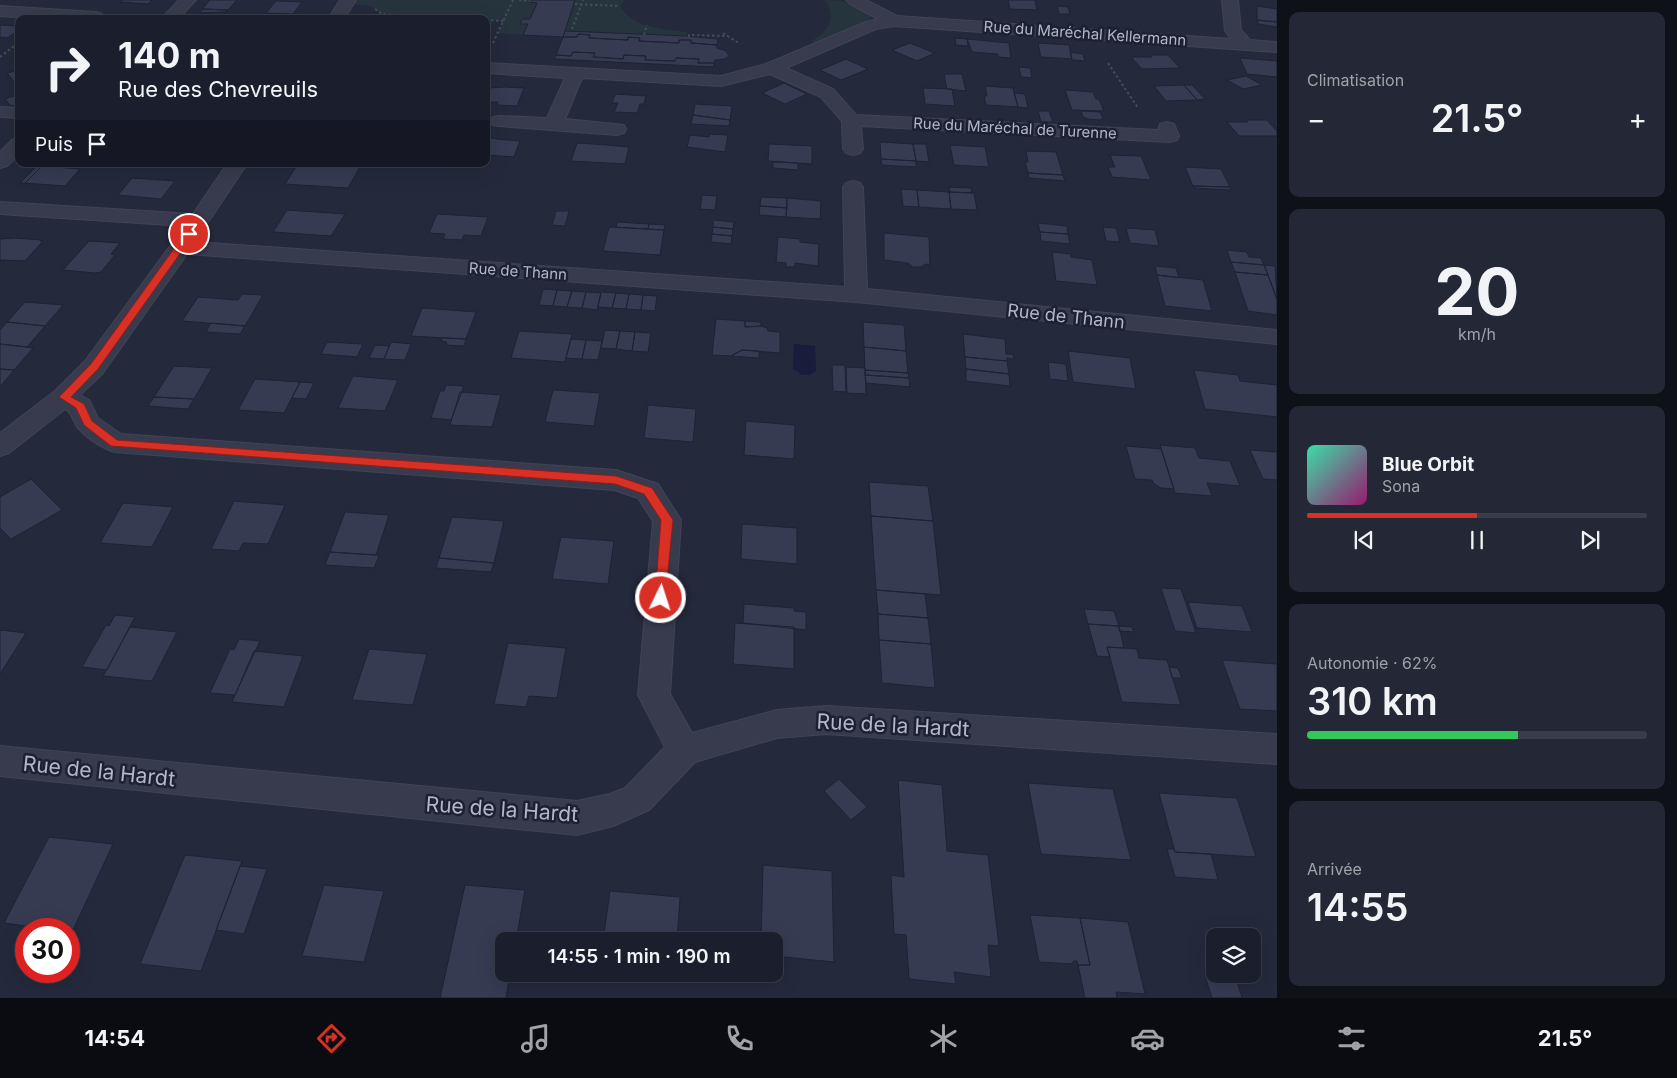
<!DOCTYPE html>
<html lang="fr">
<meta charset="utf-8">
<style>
:root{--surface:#1b1f2d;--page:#242735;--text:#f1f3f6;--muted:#a0a2aa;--line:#393d49;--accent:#d93025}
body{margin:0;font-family:Inter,sans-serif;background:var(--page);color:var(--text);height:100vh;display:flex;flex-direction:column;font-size:19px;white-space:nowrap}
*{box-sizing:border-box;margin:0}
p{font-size:16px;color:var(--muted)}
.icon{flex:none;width:28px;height:28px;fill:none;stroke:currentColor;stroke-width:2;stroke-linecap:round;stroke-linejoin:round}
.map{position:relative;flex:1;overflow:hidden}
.side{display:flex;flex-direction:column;gap:12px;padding:12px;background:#0f1119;width:400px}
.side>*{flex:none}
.hud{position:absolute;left:15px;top:15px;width:475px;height:152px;border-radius:10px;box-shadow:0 5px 20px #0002,0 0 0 1px var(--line);background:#1b1f2d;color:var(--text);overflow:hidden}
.controls{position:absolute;left:1206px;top:928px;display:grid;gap:10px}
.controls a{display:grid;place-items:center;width:55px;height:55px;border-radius:10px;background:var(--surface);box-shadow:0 5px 20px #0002,0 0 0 1px var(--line);font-size:25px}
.speed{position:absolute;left:15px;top:918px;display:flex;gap:10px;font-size:25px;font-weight:700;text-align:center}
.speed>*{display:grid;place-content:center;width:65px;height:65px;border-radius:50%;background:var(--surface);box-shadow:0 5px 20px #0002,0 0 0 1px var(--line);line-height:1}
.speed .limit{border:8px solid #d22;background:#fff;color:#111}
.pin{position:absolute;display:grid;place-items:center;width:42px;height:42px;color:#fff;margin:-21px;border:2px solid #fff;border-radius:50%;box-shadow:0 1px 5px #0007}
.me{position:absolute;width:55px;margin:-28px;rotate:4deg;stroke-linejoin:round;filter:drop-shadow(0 0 4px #0008)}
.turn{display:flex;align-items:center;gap:18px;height:105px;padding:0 20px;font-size:22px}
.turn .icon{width:65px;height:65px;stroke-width:2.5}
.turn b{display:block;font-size:35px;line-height:42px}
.then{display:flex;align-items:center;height:48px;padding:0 20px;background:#0003;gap:10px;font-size:19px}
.big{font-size:38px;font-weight:600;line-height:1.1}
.side .tile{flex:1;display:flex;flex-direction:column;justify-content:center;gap:8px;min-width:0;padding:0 18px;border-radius:10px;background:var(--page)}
.side .dial{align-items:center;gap:0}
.dial b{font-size:65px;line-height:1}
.song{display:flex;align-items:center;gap:15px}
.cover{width:60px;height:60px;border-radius:8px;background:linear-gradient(135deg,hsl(160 70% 55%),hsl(320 70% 35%))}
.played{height:5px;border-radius:2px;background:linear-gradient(90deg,var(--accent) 50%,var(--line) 50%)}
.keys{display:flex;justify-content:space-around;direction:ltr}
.heat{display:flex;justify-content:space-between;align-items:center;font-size:28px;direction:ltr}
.charge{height:8px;border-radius:4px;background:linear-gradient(90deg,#34c759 62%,var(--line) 0)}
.trip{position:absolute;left:495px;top:932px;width:288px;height:50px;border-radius:10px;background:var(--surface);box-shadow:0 5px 20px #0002,0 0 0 1px var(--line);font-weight:600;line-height:50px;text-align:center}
.tabs{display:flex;height:80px;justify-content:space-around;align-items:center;background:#0b0c12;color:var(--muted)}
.tabs .icon{width:35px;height:35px}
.tabs .on{color:var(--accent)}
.tabs b{font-size:22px;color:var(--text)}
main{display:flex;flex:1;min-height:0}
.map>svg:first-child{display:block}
.green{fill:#26353d}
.water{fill:#171d3a}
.building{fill:#363b52;stroke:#1e2234}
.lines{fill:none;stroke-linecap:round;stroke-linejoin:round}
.minor-casing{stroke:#404456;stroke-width:2}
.path{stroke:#3e4f56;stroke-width:2;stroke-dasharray:2.5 2.5;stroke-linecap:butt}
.minor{fill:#373b4d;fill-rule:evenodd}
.route{fill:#d93025;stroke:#8d1f18}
.labels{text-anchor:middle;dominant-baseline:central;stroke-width:5;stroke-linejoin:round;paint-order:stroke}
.far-street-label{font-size:15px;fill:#b3b6c8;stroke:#1d2032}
.street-label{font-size:18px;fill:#b3b6c8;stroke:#1d2032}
.near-street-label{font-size:21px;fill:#b3b6c8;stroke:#1d2032}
</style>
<main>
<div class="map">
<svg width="1277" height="998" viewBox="0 0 1277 998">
<rect width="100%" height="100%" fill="#24293c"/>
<path class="green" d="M348,0H530L529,2L537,3L530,19H522L520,24H528L523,35L498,33L504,21L486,20V19L382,14L371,6L345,4Z
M575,0H625L620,6C632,28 664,29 687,32V36L565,31Z
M825,0C843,0 858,4 871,17L864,23L814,43L811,41C828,33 838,17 825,0Z"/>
<path class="water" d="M794,344L815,346L816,371L809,375H802L797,371L793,370Z"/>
<path class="building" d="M122,0H152L148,4L120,2Z
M210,0H237L228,10L202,9Z
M575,0L563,37L523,35L528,24H520L522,19H530L537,3L529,2L530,0Z
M1008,0H1035L1037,10L1010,9Z
M276,1L302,2L293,14L266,13Z
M1057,6L1068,7L1070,14H1059Z
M1257,6L1277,9V22L1257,20Z
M203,9L227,10L226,12L199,13Z
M1257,20L1277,22V27L1258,24Z
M0,25L19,26V29L8,38L0,37Z
M565,31L687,36L718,39L717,45L691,43V40H679V43L639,41L640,38L628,37V40L589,38L590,35L578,34L577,37H563Z
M578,34L590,35L589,38L628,40V37L640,38L639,41L679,43V40H691V43L717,45V48L726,51L729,56L725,59L715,60L714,63H698L699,59L676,58L675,61L645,60L646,56L624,55L623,59L593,57L595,53L573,52L571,56L556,55L563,37H577Z
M955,38L967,39L968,46L956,45Z
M967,39L1009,43L1011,58L998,57V54L972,52Z
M910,43L932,52L935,53L917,61L892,50Z
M1038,43L1069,45L1072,59L1041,57Z
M573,52L595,53L593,57L623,59L624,55L646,56L645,60L675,61L676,58L699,59L698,63H714V67L554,59L556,55L571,56Z
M1070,52L1083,54L1085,61L1072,60Z
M1151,55H1168L1180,68L1142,69L1131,57H1152Z
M1240,58L1277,61V77L1247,74Z
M846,59L868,69L841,80L820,70Z
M1019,67L1030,68L1032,78L1021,77Z
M19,70V85H17L7,73Z
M944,74H962L966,91L947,89Z
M1246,76L1262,85L1243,89L1227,80Z
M784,83L807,94L785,104L762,93Z
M1184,85L1197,100L1166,101L1154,86Z
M1184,85H1192L1205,99L1197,100Z
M985,86L1013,88L1018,107L986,105L984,96H987Z
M505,87L524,88L517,106L497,105L498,102H486V93L489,88Z
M923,88L952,89L955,106L925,104Z
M1065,90L1093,92L1096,99H1099L1104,111L1072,110Z
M1014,93L1025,94L1028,108L1018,107Z
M615,94L646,96L644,104H640L637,113L614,112L618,103H612Z
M17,95L19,104L11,106L5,99Z
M695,104L732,106L730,120L693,115Z
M1038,111H1049L1053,122H1041Z
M1081,111L1100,112L1103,118L1100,120L1088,119L1083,117Z
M693,115L730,120L729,126L691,124Z
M1246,120H1267L1277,131V136H1239L1227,122H1248Z
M710,134L728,135L725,152L687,147L690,135L709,137Z
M486,137L497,139L520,141L514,157L486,155Z
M880,142L913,144L916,161L881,159Z
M577,143L607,145L629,147L625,164L571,161Z
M769,144L812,146V164L768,161Z
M913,144H926L929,162L916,161Z
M950,145L985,147L989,167L954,165Z
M1026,151L1056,152L1063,175L1028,173L1025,162H1028Z
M1110,155L1141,156L1151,180L1112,177L1108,167H1115Z
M881,159L916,161V167L882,165Z
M773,162L798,163V170L773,168Z
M298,164L328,166L329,164L361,165L348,188L285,184Z
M37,166H42L25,183H20Z
M42,166L80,169L65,186L25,183Z
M1185,167L1221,169L1230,187L1193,186Z
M1028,173L1063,175L1065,181L1029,178Z
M132,178L175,181L161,199L118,195Z
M1193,186L1230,187L1231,190L1194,188Z
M949,187L971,188L972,193L950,192Z
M901,189L917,190L919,207L903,206Z
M917,190L949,192L951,209L919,207Z
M949,192L974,193L977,210L951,209Z
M702,195L717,196L715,210L700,209Z
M761,197L787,198V208L760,206Z
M787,198L821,201L820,219L786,217Z
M760,206L787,208L786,217L759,215Z
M287,210L345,214L331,236L273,232Z
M556,211H569L565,226L552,225Z
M437,214L488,217L481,236L464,235L462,240L443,239L445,234L429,233Z
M713,220L734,222L733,229L713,227Z
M617,222L649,224L648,229L616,227Z
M1038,223L1067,226L1068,234L1040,232Z
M649,224L665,225L664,230L648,229Z
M609,227L664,230L660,255L603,251Z
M713,227L733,229L732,236L712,234Z
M1103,227L1116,228L1120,242L1106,241Z
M1126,228L1155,230L1159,246L1130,243Z
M1040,232L1068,234L1070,244L1041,241Z
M884,233L929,237L930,265L926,264L921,267H913L908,263L884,260Z
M712,234L732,236L731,244L711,242Z
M778,237L800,239V242L819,244L818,266L795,263V267H786V263L776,262Z
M15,238L41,240L40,241H43L25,261L0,260V239Z
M89,241L120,243L111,254L115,255L101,272L95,273L63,270Z
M1227,250L1247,252L1249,257L1261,258L1264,265L1231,262Z
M1052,252L1071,254V257L1092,260L1097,285L1056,281Z
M1231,262L1264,265L1268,275L1235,272Z
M1264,265L1275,266L1277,296H1276Z
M1155,266L1176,268L1179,278L1157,275Z
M1235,272L1268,275L1277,300V315L1248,311Z
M1157,275L1203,280L1212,311L1165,306Z
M543,289L557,290L553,306L539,305Z
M557,290L572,291L567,307L553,306Z
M572,291L586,292L582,308L567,307Z
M586,292L601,293L597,310L582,308Z
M601,292L616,293L612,308L598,307Z
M616,293L629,294L626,309L612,308Z
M242,294L263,295L245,326L182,321L198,297L238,300Z
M629,294L643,295L641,310L626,309Z
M643,295L657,296L655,311L641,310Z
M25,302L63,305L45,326L7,322Z
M422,308L476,312L466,339L411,336Z
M716,319L745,321V327L761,326L767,328L768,331L780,332V353L742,350L731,356L712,355Z
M745,321L761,322V326L745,327Z
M7,322L45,326L27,347L0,344V330Z
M863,322L904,325L906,351L864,347Z
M211,323L245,326L240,334L206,332Z
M605,330L620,331L616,349L601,348Z
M519,331L572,334L565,362L511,358Z
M620,331L635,332L632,351L616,349Z
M635,332L651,333L648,352L632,351Z
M963,334L1005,339L1006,354H1013L1014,359L1007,358V361L965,357Z
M442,338L466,339L464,346L446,345L447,342L441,341Z
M571,339L586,340L582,359L566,358Z
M586,340L602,341L598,360L582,359Z
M327,342L363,344L357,357L321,354Z
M391,342L411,344L405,360L384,359Z
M0,344L27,347L33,348L14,370L0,369Z
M375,345L389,346L384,359L369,358Z
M864,347L906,351L908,373L865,370Z
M742,350L759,351V358L731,356Z
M1068,351L1130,358L1136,389L1073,382Z
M965,357L1007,361L1009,374L966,369Z
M1048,362L1066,364L1068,381L1050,379Z
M832,365H845L846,392L833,391Z
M174,366L212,368L194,399L154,397Z
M846,367L865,368L866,394L847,393Z
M0,369L14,370L0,387Z
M966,369L1009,374L1010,386L966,381Z
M865,370L908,373L909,378L865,375Z
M1194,370L1238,375L1240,381L1277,385V417L1205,409Z
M865,375L909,378L910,387L866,383Z
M353,376L398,380L385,411L338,408Z
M255,379L300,382L284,413L238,410Z
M300,382L314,383L306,399L292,398Z
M446,385L464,386L451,420L431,418L440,391H444Z
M553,390L600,393L594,426L545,422Z
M460,392L501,395L492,427L450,425Z
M154,397L194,399L188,409L148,406Z
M648,405L696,409L693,442L644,438Z
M746,421L795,425L794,459L744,455Z
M1160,445L1195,448L1199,458L1230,461L1240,486L1207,483L1212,496L1175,493Z
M1126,446L1161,449L1174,489L1161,488L1153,483L1152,480L1135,479Z
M1250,450L1277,452V480L1263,479Z
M31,479L62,510L11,539L0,528V497Z
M869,482L928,486L933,521L871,516Z
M234,501L285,505L268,544L243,543L239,551L211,549Z
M123,503L173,507L152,547L100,543Z
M345,512L389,515L376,555L330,552Z
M871,516L933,521L941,595L876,590Z
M452,517L504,521L494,563L439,558Z
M742,524L797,528V564L741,559Z
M561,537L614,541L608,584L552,579Z
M330,552L376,555L379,556L374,568L325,565Z
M439,558L494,563L491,572L436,568Z
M1161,588L1181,589L1196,633L1175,631Z
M876,590L925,594L928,618L878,614Z
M1188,602L1242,606L1252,632L1197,628Z
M744,604L794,608V611L806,612V630L743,623Z
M1084,609L1114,611L1119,626L1088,624Z
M878,614L928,618L931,644L879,640Z
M115,615L135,617L107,670L82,667L106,625L109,626Z
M735,623L794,627V669L733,664Z
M1088,624L1119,626L1124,648L1107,647L1110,657L1097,656Z
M1119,626L1132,627L1134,632L1119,631Z
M130,627L177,632L152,681L103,676Z
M0,630L26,633L0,674Z
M239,639L260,641L235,695L210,693L230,649L234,650Z
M879,640L931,644L935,688L882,683Z
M508,643L566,648L557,698L529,696L526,707L494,704Z
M1107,647L1137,649L1139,658L1167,660L1181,705L1122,702Z
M369,649L427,654L413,705L352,700Z
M254,651L303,656L284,707L232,702Z
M1222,660L1277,664V711L1240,709Z
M1169,667L1178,668L1182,678H1172Z
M839,779L867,807L851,820L824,791Z
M898,780L942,785L947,851L988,855L999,946L988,945L991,977L954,972L956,984L909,979L906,935L894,934L891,875L904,877Z
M1028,783L1113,789L1131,860L1041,854Z
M1159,793L1237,798L1256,857L1175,852Z
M49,837L113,844L72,932L69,931V929H49L4,923Z
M1167,849H1174L1175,852L1211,854L1218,880L1175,877Z
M185,855L242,861L201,971L140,964Z
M763,865L832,871L834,962L774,956V941H761Z
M240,866L267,869L244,934L216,930Z
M324,885L384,891L364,962L302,956Z
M465,885L525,890L516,941H504V974H510L506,998H440Z
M610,891L680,897L677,941H603Z
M1030,915L1080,918L1090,965H1078L1077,961H1073V964L1039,962Z
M1080,918L1128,922L1145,994L1116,992L1117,998H1085L1078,965H1090Z
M1206,979L1237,981L1242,998H1212Z"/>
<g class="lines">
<g class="minor-casing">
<path id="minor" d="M179,0H196L178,19H161Z
M340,0H356L344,19H328Z
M846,0H866L897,16L1231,39L1225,31L1222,0H1238L1241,30L1250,40L1277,42V52L894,26L876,29L786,68L833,89L856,115L1158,130L1160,124L1167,122L1174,124L1179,136L1177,140L1170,142L861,126L863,149L860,153L853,155L846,153L843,149L842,121L821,97L770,74L721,86L582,78L565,119L624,125L626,129L624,133L617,135L499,126L493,125L490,121L493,117L499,116L547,118L565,78L486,73V63L721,76L766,64L866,22L878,19L849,3Z
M0,6L96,12L102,14L104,17L103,19H49L0,16Z
M0,107L19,108V118L0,117Z
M19,138V155L7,166L0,168V152L12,140Z
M227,164H247L195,242L845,287L843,187L846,183L853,181L860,183L863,187L867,289L1277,330V344L856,302L187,254L103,373L80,395L89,400L98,418L121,434L616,470L658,484L681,520L670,694L692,733L777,710L826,706L1277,734V764L826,734L777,738L695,762L649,810L613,826L577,835L0,776V746L577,801L610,794L625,788L665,747L638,695L653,521L638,498L614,490L115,452C103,449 87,438 78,428C73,422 73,413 65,409L9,453L0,456V433L55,391L85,361L185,226L0,214V202L193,214Z"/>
</g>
<path class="path" d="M519,0L530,1
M575,4L620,6
M375,9L382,14L459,19
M486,20L504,21
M572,29L583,0
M723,33L740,44
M644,35L647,25
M689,37V35L728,36
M493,43L513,0
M0,57L19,42
M1108,63L1138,108"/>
<use href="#minor" class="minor"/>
</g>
<path class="route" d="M186,232L194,234L98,369L71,397L84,404L92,421L117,440L616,476L652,488L673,520L665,601H657L655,598L661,520L644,494L615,484L111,446L84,425L76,408L59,397L91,364Z"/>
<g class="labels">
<g class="far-street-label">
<text transform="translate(1085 33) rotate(4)">Rue du Maréchal Kellermann</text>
<text transform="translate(1015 128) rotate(3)">Rue du Maréchal de Turenne</text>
<text transform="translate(518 271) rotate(4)">Rue de Thann</text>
</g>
<g class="street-label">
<text transform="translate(1066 316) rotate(6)">Rue de Thann</text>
</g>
<g class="near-street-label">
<text transform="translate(893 725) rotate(3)">Rue de la Hardt</text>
<text transform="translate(99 771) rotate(6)">Rue de la Hardt</text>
<text transform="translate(502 809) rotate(4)">Rue de la Hardt</text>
</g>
</g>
</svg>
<div class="controls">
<a><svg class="icon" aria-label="layers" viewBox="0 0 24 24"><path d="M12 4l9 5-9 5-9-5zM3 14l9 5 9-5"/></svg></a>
</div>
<div class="speed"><div class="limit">30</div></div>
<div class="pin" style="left:189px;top:234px;background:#d93025"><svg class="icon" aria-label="arrive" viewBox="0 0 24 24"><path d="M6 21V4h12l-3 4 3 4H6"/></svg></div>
<svg class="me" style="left:661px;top:598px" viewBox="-20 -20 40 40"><circle r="17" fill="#d93025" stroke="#fff" stroke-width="3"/><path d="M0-11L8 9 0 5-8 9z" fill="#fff"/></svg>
<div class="trip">14:55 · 1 min · 190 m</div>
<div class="hud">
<div class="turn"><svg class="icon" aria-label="right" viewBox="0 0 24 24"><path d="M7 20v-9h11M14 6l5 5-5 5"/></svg><div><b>140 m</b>Rue des Chevreuils</div></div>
<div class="then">Puis<svg class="icon" aria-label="arrive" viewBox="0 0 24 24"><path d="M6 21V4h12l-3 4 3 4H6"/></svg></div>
</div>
</div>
<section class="side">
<div class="tile"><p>Climatisation</p>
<div class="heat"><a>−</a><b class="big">21.5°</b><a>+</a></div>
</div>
<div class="tile dial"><b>20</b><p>km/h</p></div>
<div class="tile">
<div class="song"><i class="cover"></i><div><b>Blue Orbit</b><p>Sona</p></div></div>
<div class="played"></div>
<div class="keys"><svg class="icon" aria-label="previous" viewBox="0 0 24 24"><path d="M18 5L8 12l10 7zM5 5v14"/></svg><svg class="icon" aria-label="pause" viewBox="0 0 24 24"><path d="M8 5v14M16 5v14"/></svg><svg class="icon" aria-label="next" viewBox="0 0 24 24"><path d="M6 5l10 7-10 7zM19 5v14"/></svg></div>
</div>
<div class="tile"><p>Autonomie · 62%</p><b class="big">310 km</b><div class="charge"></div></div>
<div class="tile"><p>Arrivée</p><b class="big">14:55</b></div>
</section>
</main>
<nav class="tabs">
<b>14:54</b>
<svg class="icon on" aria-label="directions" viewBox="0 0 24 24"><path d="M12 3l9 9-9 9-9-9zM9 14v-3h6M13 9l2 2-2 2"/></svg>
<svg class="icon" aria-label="music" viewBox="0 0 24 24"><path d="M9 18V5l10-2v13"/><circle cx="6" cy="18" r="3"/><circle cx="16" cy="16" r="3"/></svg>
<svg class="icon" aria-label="phone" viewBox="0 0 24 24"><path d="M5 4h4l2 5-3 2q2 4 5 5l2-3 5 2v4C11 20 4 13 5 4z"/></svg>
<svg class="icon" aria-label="climate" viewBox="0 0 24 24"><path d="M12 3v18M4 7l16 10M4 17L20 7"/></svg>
<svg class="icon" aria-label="car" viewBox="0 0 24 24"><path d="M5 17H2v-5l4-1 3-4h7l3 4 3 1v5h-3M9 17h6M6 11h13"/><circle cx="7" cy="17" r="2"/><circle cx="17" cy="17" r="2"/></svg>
<svg class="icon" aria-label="filters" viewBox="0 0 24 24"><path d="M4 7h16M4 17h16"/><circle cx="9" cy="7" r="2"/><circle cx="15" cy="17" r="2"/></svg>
<b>21.5°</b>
</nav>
